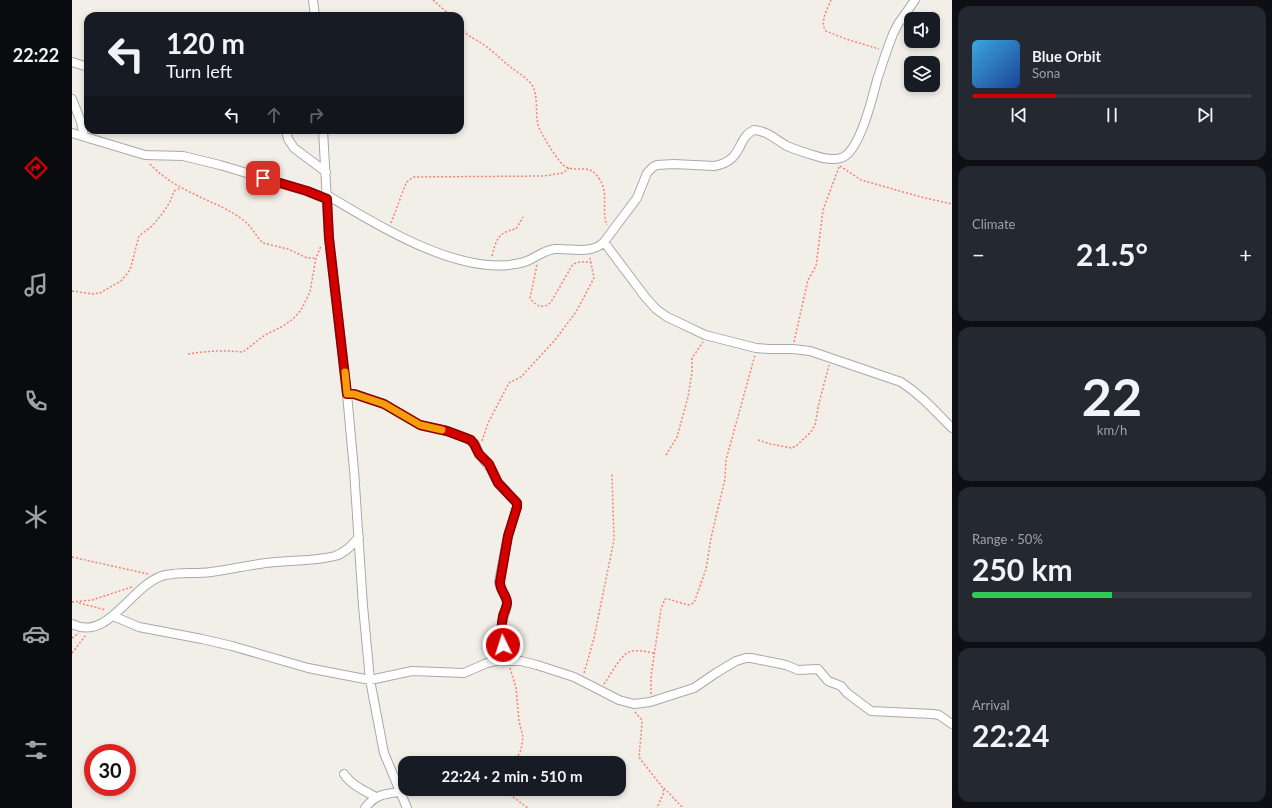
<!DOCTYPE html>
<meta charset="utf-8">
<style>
:root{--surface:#171b24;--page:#242831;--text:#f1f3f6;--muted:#9ea1a6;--line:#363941;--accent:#d40000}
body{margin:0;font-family:Lato,sans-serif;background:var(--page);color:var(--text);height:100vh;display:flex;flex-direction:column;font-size:15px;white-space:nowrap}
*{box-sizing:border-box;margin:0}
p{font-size:13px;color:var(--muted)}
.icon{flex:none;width:22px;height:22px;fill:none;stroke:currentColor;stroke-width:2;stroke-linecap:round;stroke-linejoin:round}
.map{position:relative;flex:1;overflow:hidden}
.drawer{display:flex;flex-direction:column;gap:6px;padding:6px;background:#0d0f14;width:320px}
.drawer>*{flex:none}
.banner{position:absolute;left:12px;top:12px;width:380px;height:122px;border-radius:12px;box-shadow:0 2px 6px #0003;background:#171b24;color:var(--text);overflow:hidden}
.controls{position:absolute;left:832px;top:12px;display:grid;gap:8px}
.controls a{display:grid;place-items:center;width:36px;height:36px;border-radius:8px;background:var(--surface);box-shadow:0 2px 6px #0003;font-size:20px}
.speed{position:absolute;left:12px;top:744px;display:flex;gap:8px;font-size:20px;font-weight:700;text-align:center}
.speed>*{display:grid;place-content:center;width:52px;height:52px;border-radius:50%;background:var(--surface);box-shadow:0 2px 6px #0003;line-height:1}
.speed .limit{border:6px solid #d22;background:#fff;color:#111}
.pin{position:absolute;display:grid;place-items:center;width:34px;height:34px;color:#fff;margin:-17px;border-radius:8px;box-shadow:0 2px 6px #0006}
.me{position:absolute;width:44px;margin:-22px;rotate:356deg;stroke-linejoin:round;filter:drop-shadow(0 0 3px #0008)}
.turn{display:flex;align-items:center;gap:14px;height:84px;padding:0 16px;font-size:18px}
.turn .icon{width:52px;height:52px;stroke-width:2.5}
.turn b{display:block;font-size:28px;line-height:34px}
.lanes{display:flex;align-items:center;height:38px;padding:0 16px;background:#0003;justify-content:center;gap:20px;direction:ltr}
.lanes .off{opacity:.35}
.big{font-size:30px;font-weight:700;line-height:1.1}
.drawer .widget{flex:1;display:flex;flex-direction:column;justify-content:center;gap:6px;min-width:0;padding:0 14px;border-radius:12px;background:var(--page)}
.drawer .dial{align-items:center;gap:0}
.dial b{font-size:52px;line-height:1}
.song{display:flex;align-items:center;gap:12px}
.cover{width:48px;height:48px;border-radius:6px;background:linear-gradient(135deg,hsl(200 70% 55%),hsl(220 70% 35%))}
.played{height:4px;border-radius:2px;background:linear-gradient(90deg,var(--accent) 30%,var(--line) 30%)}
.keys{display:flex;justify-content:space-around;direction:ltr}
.heat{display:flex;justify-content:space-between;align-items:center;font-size:22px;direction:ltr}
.charge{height:6px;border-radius:3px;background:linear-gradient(90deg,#34c759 50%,var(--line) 0)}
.trip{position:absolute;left:326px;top:756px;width:228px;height:40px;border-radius:12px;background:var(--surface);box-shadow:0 2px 6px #0003;font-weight:700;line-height:40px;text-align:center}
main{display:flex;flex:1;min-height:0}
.dock{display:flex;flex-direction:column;width:72px;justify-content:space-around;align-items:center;background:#090b0e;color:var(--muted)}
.dock .icon{width:28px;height:28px}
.dock .current{color:var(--accent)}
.dock b{font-size:18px;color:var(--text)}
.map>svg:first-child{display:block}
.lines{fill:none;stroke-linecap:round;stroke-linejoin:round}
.minor-casing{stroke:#a9a9a9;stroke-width:10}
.path{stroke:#fa8072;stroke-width:1.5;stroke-dasharray:2 2;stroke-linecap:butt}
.minor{stroke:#fff;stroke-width:8}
.route-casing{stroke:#8a0000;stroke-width:10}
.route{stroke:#d40000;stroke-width:7}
.slow{stroke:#f59e0b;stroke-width:7}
</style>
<main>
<nav class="dock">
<b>22:22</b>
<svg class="icon current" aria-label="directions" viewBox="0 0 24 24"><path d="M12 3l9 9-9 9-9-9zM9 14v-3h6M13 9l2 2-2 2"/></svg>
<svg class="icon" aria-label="music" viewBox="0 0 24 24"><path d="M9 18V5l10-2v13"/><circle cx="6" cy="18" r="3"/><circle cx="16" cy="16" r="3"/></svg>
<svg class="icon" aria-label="phone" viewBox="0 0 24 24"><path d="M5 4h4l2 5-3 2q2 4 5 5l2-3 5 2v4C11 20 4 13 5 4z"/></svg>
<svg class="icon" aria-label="climate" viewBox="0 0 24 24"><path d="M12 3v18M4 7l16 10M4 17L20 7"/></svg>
<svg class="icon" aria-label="car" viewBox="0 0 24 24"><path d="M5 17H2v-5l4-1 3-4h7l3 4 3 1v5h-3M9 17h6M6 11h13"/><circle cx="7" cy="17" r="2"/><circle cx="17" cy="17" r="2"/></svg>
<svg class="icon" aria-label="filters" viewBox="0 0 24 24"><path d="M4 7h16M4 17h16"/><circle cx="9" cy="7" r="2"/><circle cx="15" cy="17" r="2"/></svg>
</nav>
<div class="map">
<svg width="880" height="808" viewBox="0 0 880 808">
<rect width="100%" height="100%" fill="#f2efe9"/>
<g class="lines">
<g class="minor-casing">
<path id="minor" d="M241,0L243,16
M0,62L16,67
M0,99L9,122L12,136
M214,130L216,139L222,148L254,172
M251,130L257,238L275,394L282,470L291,606L298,680L312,753L335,808
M0,133L73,155L111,156L148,165L235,191L255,199
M255,195C303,224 379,271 437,265C443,264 450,263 455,261C465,257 472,250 483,249C500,248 519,255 532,242L565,198L575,173L581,167L585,165L602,164L642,166C672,161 664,138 682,130C696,131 704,140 715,146C724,150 734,153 744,156C752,159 766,161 773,156C789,145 800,99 805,80C810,65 815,49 821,34L826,24L843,0
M532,242L574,298L584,309L595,317L608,323L633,335L684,348L697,349H721L738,351L829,382C849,395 863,411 880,428
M275,394H283L312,404L348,425L375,431L394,438L403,444L407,454L419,469L425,481L445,503V507L436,536L427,582C428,590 435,595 435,602C435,609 431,617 430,624C427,637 432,649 436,661
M41,616L67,627L130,639L160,646L236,668L298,680L340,671L392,673L415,663L424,661H449L465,665L502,677L547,700L562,704L578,702L622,688L644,673L664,661L674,658H679L714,665L726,670L746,669L756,681L769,686L775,693L799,711L861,714L867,715L880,724
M0,624C37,643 61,581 94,575C109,572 124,574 139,572C161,569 181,564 203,562C223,560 244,561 263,556C273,553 280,545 287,537
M272,774C279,785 293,791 304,797
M293,808C303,795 311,794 327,792"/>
</g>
<path class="path" d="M361,0L379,16
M759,0C756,8 747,23 754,31L774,39L807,49
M388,28C396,37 406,40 415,47C424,54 432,62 441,69C447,73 455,78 460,85C468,99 461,118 469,132C473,139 487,164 494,167C509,173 517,162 528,180C537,194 529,210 535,225
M78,164C91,178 107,187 124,195C140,203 157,209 171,220C180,226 184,237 191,243L216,249L235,258H244
M768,166L789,180L849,197L880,204
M319,223L334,183L337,180L342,177L472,176L491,173L497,168
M420,256C424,240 426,232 444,229L451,217
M465,265L458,298C464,306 471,310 479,302L501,264L508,262H519
M0,291L21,294L28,293L49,281L58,270L67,236L80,226L90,214L98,202L102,191L109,188
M722,342L736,280L744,266L751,210L767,167
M116,354C135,351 151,350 171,352L193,335L211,326L221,319L229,310L238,292L244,258L249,246
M686,440L699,444L719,448L724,446L739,432L743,425L747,403L757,365
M410,441L416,423L437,383L449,377L483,340L504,312L522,278L518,258
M594,455L605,437L616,397L620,372V358L631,342
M0,557L76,574
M0,602L20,600L60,587
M7,603L34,610
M0,638L7,633
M0,653L14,635
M438,668L444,688L447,721L451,737L449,750L442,763
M512,673L522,638L542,540L540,474
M532,684C538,676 548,656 557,652C564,649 575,652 582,653
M579,694V676L589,609L593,599H596L616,605L622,603L634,569L639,538L653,479L654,460L683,355
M563,712L569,719L570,723L567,757L569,760L591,788L592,792L585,808
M592,788L611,808
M427,789L441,797L456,808"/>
<use href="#minor" class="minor"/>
</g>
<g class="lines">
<g class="route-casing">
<path id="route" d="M191,178L235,191L255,199L257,238L275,394H282L312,404L348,425L375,431L399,440L402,444L407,454L417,464L426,483L445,503V507L436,536L428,582C428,591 435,596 435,603C435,607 432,612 431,616C429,626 429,635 431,645"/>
</g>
<use href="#route" class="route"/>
<path class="slow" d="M273,372L275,394H282L312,404L348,425L370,430"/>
</g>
</svg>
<div class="controls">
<a><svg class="icon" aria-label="sound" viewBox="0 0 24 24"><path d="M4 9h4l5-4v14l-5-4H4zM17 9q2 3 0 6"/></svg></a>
<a><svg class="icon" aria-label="layers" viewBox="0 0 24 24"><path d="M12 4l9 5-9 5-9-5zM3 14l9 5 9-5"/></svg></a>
</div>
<div class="speed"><div class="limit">30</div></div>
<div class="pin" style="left:191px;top:178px;background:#d93025"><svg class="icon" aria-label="arrive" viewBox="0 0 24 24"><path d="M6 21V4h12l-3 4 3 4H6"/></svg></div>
<svg class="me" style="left:431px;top:645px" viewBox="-20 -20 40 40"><circle r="17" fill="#d40000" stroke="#fff" stroke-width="3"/><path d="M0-11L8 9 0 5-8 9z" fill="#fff"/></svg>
<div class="trip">22:24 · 2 min · 510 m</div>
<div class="banner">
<div class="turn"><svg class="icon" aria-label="left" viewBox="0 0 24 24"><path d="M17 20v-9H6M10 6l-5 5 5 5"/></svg><div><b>120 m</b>Turn left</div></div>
<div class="lanes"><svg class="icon" aria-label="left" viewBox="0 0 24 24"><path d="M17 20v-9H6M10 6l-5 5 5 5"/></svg><svg class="icon off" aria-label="ahead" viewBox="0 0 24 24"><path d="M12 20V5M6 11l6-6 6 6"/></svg><svg class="icon off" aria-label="right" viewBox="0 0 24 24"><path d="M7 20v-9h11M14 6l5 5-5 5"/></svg></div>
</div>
</div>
<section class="drawer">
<div class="widget">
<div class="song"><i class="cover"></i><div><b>Blue Orbit</b><p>Sona</p></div></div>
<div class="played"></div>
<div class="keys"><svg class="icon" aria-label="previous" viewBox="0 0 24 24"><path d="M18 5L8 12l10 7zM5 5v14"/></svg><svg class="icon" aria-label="pause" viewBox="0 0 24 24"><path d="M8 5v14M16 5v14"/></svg><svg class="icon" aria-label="next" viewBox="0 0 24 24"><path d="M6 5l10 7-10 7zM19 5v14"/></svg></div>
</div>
<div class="widget"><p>Climate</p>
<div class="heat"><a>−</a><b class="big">21.5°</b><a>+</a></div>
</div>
<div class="widget dial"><b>22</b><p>km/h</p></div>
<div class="widget"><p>Range · 50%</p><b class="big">250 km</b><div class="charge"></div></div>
<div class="widget"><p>Arrival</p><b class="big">22:24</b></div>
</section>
</main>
